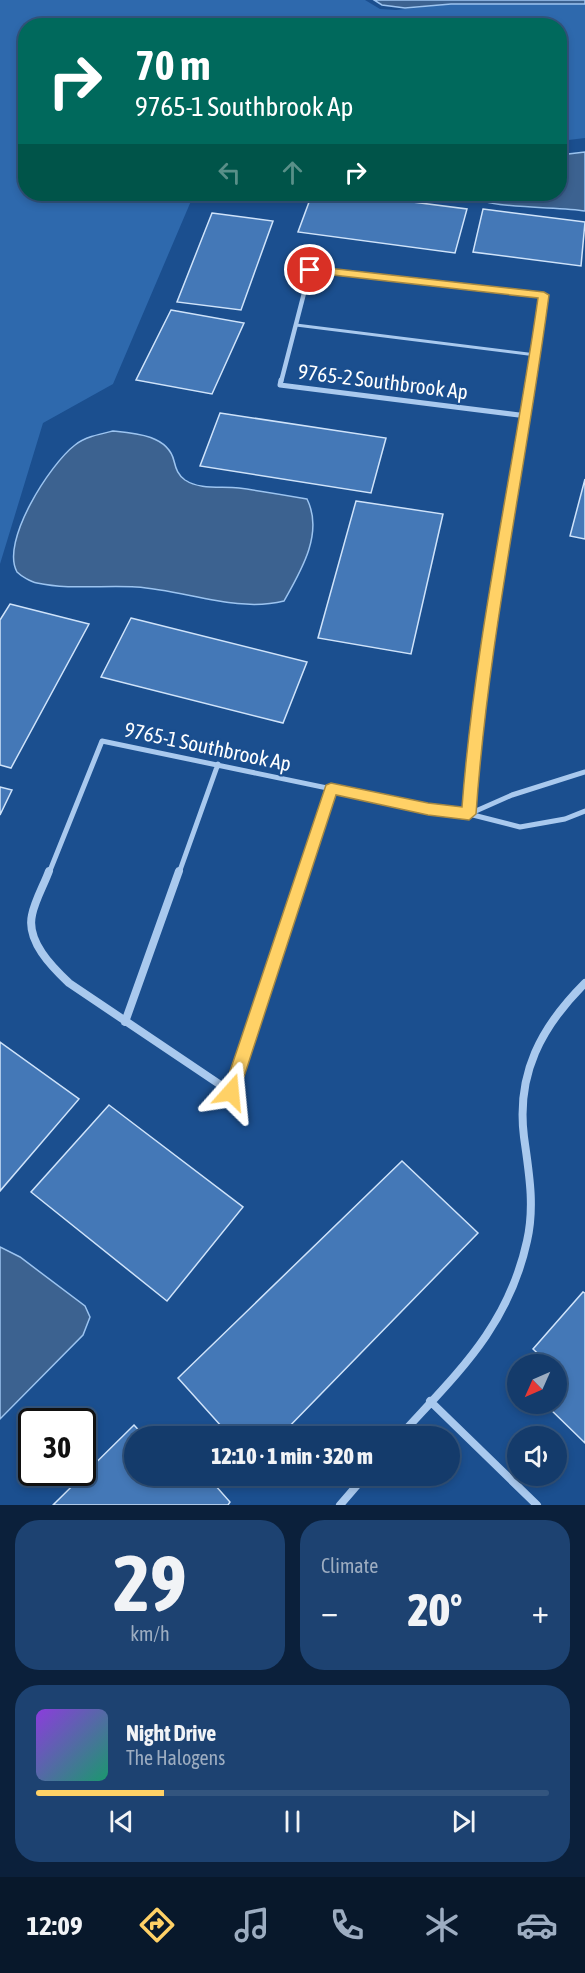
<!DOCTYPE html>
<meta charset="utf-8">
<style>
:root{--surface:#143b6b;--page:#1d4271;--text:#f1f3f6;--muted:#9dadc1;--line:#33557e;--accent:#ffd166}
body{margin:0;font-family:"Asap Condensed",sans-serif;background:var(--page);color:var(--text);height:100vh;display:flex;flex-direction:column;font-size:22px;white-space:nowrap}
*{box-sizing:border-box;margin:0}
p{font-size:20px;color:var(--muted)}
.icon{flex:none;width:33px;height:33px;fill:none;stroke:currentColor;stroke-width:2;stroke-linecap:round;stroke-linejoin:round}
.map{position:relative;height:1505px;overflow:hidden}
.details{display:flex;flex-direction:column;gap:15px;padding:15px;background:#0b203b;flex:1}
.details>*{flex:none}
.top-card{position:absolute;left:18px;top:18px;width:549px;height:183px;border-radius:24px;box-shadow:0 3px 9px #0003,0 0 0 2px var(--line);background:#00695c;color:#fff;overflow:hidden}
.needle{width:39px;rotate:225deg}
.controls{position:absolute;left:507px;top:1354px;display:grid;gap:12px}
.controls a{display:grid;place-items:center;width:60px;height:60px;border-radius:50%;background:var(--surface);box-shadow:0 3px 9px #0003,0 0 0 2px var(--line);font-size:30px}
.speed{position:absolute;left:18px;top:1408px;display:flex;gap:12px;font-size:30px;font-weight:700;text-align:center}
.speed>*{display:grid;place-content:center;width:78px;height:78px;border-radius:50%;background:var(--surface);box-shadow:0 3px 9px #0003,0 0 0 2px var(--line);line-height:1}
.speed .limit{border:3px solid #111;border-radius:9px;background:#fff;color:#111}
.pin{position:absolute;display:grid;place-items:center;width:51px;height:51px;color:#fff;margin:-26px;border:3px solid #fff;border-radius:50%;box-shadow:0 2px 6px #0007}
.me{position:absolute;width:66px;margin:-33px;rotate:18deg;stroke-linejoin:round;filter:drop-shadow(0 0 4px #0008)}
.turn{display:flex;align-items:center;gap:21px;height:126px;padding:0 18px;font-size:27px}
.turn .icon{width:78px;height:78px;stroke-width:2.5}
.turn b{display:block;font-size:42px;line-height:51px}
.lanes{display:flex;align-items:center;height:57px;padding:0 18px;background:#0003;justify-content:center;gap:30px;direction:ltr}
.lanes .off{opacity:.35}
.big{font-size:45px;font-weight:800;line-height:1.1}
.details .widget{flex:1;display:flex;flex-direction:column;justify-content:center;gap:9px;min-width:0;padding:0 21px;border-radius:24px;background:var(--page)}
.details .dial{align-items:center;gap:0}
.dial b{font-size:78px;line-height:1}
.song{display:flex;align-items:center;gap:18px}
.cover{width:72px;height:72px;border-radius:9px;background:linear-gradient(135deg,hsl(270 70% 55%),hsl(160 70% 35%))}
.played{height:6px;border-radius:3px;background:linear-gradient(90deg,var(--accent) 25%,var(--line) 25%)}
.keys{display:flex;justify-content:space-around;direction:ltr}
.heat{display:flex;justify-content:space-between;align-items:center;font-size:33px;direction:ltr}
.details .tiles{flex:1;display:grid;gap:15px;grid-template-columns:1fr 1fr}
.widget:last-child{grid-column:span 2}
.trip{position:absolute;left:124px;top:1426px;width:336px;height:60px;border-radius:30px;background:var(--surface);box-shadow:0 3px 9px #0003,0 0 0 2px var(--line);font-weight:800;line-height:60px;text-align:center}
.dock{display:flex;height:96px;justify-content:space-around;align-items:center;background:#08182b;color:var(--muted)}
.dock .icon{width:42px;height:42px}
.dock .current{color:var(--accent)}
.dock b{font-size:27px;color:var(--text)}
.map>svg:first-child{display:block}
.green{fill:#2e69ad}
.water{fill:#3c6290;stroke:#9cc4f0;stroke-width:1.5}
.building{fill:#4478b7;stroke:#cfe3fa;stroke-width:1.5}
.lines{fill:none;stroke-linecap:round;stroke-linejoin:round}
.service{stroke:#a9c9ee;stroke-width:3}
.minor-far2{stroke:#a9c9ee;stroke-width:4.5}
.minor-far1{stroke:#a9c9ee;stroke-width:5}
.minor{stroke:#a9c9ee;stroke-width:8}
.route{fill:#ffd166;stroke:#a68842;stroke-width:1.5}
.labels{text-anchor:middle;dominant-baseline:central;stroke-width:4.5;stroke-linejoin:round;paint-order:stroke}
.street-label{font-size:21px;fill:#fff;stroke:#1b4f8f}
</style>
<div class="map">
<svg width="585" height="1505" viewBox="0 0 585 1505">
<rect width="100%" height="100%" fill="#1b4f8f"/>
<path class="green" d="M0,0H365L380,9L396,10L451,4H585V138L560,141V26H26V194H194L113,384L43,423L0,564Z"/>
<path class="water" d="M374,0H585V4H451L405,8L382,5Z
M585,152V211C556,206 487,210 466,194H560V155Z
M113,431C134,433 168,435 174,461C176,469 178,475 185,480C200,490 221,486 239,488C261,491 284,495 307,499C324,533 301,571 284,601C236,613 185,590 136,587C104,585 69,590 37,583C31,582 21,576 17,572C0,542 50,464 75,445C85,437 100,434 113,431Z
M0,1247L20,1257L85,1306L90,1317L83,1335L0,1419Z"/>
<path class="building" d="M312,194H350L467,209L455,253L298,232Z
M483,209L585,222L581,266L473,252Z
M212,213L273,221L241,310L177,302Z
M171,310L244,323L212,394L136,380Z
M220,413L386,438L371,493L200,466Z
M585,479V539L570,536Z
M356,501L443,514L411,654L318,638Z
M10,604L89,624L11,768L0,765V620Z
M131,618L307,662L283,723L101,677Z
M0,787L12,790L0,815Z
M0,1042L79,1099L0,1191Z
M109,1105L243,1207L167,1301L31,1192Z
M402,1161L478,1233L279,1437H231L178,1378Z
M583,1292L585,1293V1443L545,1404H556V1365H550L533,1349Z
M134,1425L145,1437H135V1476H207L230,1502L228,1505H53Z"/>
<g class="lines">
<path class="service" d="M296,325L536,355"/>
<path class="minor-far2" d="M281,382L310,270L544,295L532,382"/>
<path class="minor-far1" d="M281,380L280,385L527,416L532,380
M469,814L485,664L527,416
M469,814L512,795L585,772
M49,873L102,741L428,809L469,814L520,827L565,819L585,811
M179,873L218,764
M303,873L331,789"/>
<path class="minor" d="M49,871C44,885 35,900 32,915C26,941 52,967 69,983L231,1092L304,871
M125,1022L179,871
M430,1401L537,1505
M399,1437C456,1374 508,1328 527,1241C535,1206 529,1173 524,1137C516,1074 541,1027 585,983
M340,1505L365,1476"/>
</g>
<path class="route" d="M310,266L544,292L549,295C526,468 488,640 476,814L469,820L428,815L336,795L239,1092L236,1097L231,1099L225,1097L223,1092L326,785L331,783L428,803L462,807C475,636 514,468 538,298L306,272L305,270Z"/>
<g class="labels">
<g class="street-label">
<text transform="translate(383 381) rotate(7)">9765-2 Southbrook Ap</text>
<text transform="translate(208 746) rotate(12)">9765-1 Southbrook Ap</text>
</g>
</g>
</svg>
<div class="controls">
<a><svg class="needle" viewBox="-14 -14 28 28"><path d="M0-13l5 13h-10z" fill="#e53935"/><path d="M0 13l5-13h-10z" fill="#9dadc1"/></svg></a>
<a><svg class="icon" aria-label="sound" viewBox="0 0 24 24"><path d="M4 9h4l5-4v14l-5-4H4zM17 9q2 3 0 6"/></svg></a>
</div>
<div class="speed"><div class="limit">30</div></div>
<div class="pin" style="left:310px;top:270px;background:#d93025"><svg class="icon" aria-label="arrive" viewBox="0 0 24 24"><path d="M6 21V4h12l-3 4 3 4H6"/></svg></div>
<svg class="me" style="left:231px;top:1092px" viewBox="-20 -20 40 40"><path d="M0-17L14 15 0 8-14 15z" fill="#ffd166" stroke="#fff" stroke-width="4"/></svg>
<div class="trip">12:10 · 1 min · 320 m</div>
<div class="top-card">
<div class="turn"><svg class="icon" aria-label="right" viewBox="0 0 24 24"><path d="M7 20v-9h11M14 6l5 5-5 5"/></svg><div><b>70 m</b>9765-1 Southbrook Ap</div></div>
<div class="lanes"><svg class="icon off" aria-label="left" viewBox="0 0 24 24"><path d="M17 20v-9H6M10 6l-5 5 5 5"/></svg><svg class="icon off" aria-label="ahead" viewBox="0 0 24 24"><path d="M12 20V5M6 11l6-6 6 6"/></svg><svg class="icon" aria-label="right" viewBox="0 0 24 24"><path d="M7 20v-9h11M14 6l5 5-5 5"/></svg></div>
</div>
</div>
<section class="details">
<div class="tiles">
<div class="widget dial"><b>29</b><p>km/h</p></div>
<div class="widget"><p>Climate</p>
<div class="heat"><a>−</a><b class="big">20°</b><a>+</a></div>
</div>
<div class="widget">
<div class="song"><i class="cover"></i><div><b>Night Drive</b><p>The Halogens</p></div></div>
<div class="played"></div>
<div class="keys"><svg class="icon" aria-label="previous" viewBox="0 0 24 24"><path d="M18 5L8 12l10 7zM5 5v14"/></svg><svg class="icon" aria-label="pause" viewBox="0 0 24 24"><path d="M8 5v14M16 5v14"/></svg><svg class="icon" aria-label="next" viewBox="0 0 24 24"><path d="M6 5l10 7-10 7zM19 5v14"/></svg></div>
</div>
</div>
</section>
<nav class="dock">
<b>12:09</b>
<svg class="icon current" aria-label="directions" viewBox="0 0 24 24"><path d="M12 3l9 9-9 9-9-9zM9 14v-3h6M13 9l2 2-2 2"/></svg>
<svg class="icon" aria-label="music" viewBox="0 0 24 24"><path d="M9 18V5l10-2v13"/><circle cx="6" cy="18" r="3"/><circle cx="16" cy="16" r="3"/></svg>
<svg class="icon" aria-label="phone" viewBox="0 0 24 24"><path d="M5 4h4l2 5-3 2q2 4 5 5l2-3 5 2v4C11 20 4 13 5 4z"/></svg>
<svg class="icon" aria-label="climate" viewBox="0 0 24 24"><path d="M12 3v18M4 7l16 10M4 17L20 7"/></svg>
<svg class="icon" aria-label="car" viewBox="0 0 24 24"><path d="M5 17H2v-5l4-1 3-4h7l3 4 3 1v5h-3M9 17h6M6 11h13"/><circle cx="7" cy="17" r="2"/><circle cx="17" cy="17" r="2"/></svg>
</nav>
